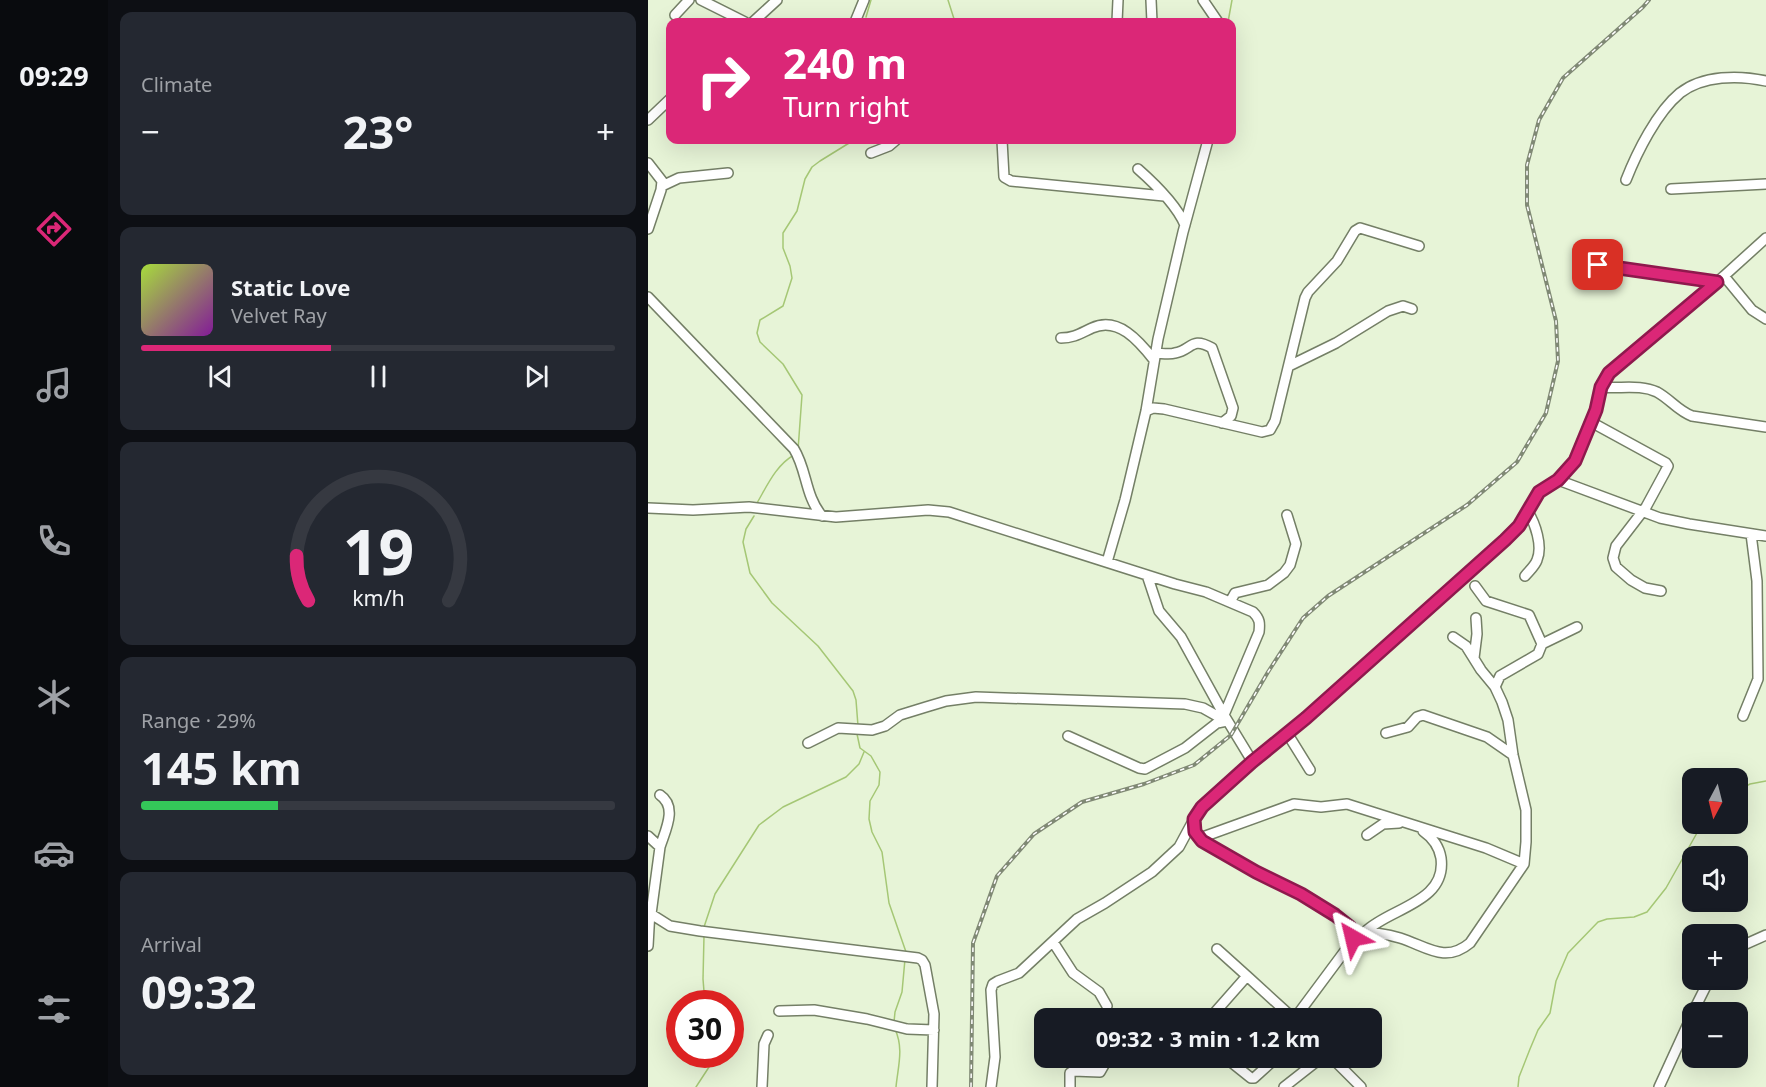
<!DOCTYPE html>
<meta charset="utf-8">
<style>
:root{--surface:#171b24;--page:#242831;--text:#f1f3f6;--muted:#9ea1a6;--line:#363941;--accent:#db2777}
body{margin:0;font-family:"Noto Sans",sans-serif;background:var(--page);color:var(--text);height:100vh;display:flex;flex-direction:column;font-size:22px;white-space:nowrap}
*{box-sizing:border-box;margin:0}
p{font-size:20px;color:var(--muted)}
.icon{flex:none;width:33px;height:33px;fill:none;stroke:currentColor;stroke-width:2;stroke-linecap:round;stroke-linejoin:round}
.map{position:relative;flex:1;overflow:hidden}
.drawer{display:flex;flex-direction:column;gap:12px;padding:12px;background:#0d0f14;width:540px}
.drawer>*{flex:none}
.hud{position:absolute;left:18px;top:18px;width:570px;height:126px;border-radius:12px;box-shadow:0 6px 24px #0002;background:#db2777;color:#fff;overflow:hidden}
.needle{width:39px;rotate:187deg}
.fabs{position:absolute;left:1034px;top:768px;display:grid;gap:12px}
.fabs a{display:grid;place-items:center;width:66px;height:66px;border-radius:12px;background:var(--surface);box-shadow:0 6px 24px #0002;font-size:30px}
.speed{position:absolute;left:18px;top:990px;display:flex;gap:12px;font-size:30px;font-weight:700;text-align:center}
.speed>*{display:grid;place-content:center;width:78px;height:78px;border-radius:50%;background:var(--surface);box-shadow:0 6px 24px #0002;line-height:1}
.speed .limit{border:9px solid #d22;background:#fff;color:#111}
.pin{position:absolute;display:grid;place-items:center;width:51px;height:51px;color:#fff;margin:-26px;border-radius:12px;box-shadow:0 3px 9px #0006}
.me{position:absolute;width:66px;margin:-33px;rotate:323deg;stroke-linejoin:round;filter:drop-shadow(0 0 4px #0008)}
.turn{display:flex;align-items:center;gap:21px;height:126px;padding:0 18px;font-size:27px}
.turn .icon{width:78px;height:78px;stroke-width:2.5}
.turn b{display:block;font-size:42px;line-height:51px}
.big{font-size:45px;font-weight:700;line-height:1.1}
.drawer .card{flex:1;display:flex;flex-direction:column;justify-content:center;gap:9px;min-width:0;padding:0 21px;border-radius:12px;background:var(--page)}
.drawer .dial{align-items:center;gap:0}
.dial svg{height:156px;overflow:visible;fill:none;stroke:var(--line);stroke-width:7;stroke-linecap:round;text-anchor:middle}
.dial text{fill:var(--text);stroke:none}
.song{display:flex;align-items:center;gap:18px}
.cover{width:72px;height:72px;border-radius:9px;background:linear-gradient(135deg,hsl(80 70% 55%),hsl(290 70% 35%))}
.played{height:6px;border-radius:3px;background:linear-gradient(90deg,var(--accent) 40%,var(--line) 40%)}
.keys{display:flex;justify-content:space-around;direction:ltr}
.heat{display:flex;justify-content:space-between;align-items:center;font-size:33px;direction:ltr}
.charge{height:9px;border-radius:4px;background:linear-gradient(90deg,#34c759 29%,var(--line) 0)}
.trip{position:absolute;left:386px;top:1008px;width:348px;height:60px;border-radius:12px;background:var(--surface);box-shadow:0 6px 24px #0002;font-weight:700;line-height:60px;text-align:center}
main{display:flex;flex:1;min-height:0}
.tabs{display:flex;flex-direction:column;width:108px;justify-content:space-around;align-items:center;background:#090b0e;color:var(--muted)}
.tabs .icon{width:42px;height:42px}
.tabs .selected{color:var(--accent)}
.tabs b{font-size:27px;color:var(--text)}
.map>svg:first-child{display:block}
.lines{fill:none;stroke-linecap:round;stroke-linejoin:round}
.stream{stroke:#a5c775;stroke-width:1.5}
.minor-casing{stroke:#747f66;stroke-width:12}
.minor{stroke:#fff;stroke-width:9}
.rail-casing{stroke:#808975;stroke-width:4}
.rail{stroke:#fff;stroke-width:1.5;stroke-dasharray:4.5;stroke-linecap:butt}
.route-casing{stroke:#8e194d;stroke-width:15}
.route{stroke:#db2777;stroke-width:10}
</style>
<main>
<nav class="tabs">
<b>09:29</b>
<svg class="icon selected" aria-label="directions" viewBox="0 0 24 24"><path d="M12 3l9 9-9 9-9-9zM9 14v-3h6M13 9l2 2-2 2"/></svg>
<svg class="icon" aria-label="music" viewBox="0 0 24 24"><path d="M9 18V5l10-2v13"/><circle cx="6" cy="18" r="3"/><circle cx="16" cy="16" r="3"/></svg>
<svg class="icon" aria-label="phone" viewBox="0 0 24 24"><path d="M5 4h4l2 5-3 2q2 4 5 5l2-3 5 2v4C11 20 4 13 5 4z"/></svg>
<svg class="icon" aria-label="climate" viewBox="0 0 24 24"><path d="M12 3v18M4 7l16 10M4 17L20 7"/></svg>
<svg class="icon" aria-label="car" viewBox="0 0 24 24"><path d="M5 17H2v-5l4-1 3-4h7l3 4 3 1v5h-3M9 17h6M6 11h13"/><circle cx="7" cy="17" r="2"/><circle cx="17" cy="17" r="2"/></svg>
<svg class="icon" aria-label="filters" viewBox="0 0 24 24"><path d="M4 7h16M4 17h16"/><circle cx="9" cy="7" r="2"/><circle cx="15" cy="17" r="2"/></svg>
</nav>
<section class="drawer">
<div class="card"><p>Climate</p>
<div class="heat"><a>−</a><b class="big">23°</b><a>+</a></div>
</div>
<div class="card">
<div class="song"><i class="cover"></i><div><b>Static Love</b><p>Velvet Ray</p></div></div>
<div class="played"></div>
<div class="keys"><svg class="icon" aria-label="previous" viewBox="0 0 24 24"><path d="M18 5L8 12l10 7zM5 5v14"/></svg><svg class="icon" aria-label="pause" viewBox="0 0 24 24"><path d="M8 5v14M16 5v14"/></svg><svg class="icon" aria-label="next" viewBox="0 0 24 24"><path d="M6 5l10 7-10 7zM19 5v14"/></svg></div>
</div>
<div class="card dial"><svg viewBox="0 0 100 80">
<path d="M14 69A42 42 0 1 1 86 69"/>
<path d="M14 69A42 42 0 0 1 8 46" stroke="#db2777"/>
<text x="50" y="56" font-size="32" font-weight="700">19</text>
<text x="50" y="72" font-size="11">km/h</text>
</svg></div>
<div class="card"><p>Range · 29%</p><b class="big">145 km</b><div class="charge"></div></div>
<div class="card"><p>Arrival</p><b class="big">09:32</b></div>
</section>
<div class="map">
<svg width="1118" height="1087" viewBox="0 0 1118 1087">
<rect width="100%" height="100%" fill="#e7f4d7"/>
<g class="lines">
<path class="stream" d="M300,0L307,22
M218,17L223,0
M580,22L584,0
M150,450L154,395L135,364L112,342L109,333L112,320L135,306L144,278L142,266L135,248V233L149,211L157,179L164,167L172,161L206,140
M109,503C119,486 128,465 146,455
M106,516L98,529L95,542L102,573L124,603L170,646L205,691L208,700L210,726
M209,734L212,748L223,756L232,772L231,785L222,801L221,819L224,832L234,852L241,903L258,952
M1089,791L1102,784L1118,781
M56,927L67,894L111,825L135,807L198,777L211,764L216,752
M56,936L55,979L57,1004
M246,1022L247,1012L254,992L257,959
M247,1029C256,1049 250,1066 248,1087
M48,1087L63,1064L66,1054
M870,1087L871,1077L882,1049L890,1030L902,1013L908,981L920,953L950,922L959,919L986,917L999,912L1018,888L1054,824"/>
<g class="minor-casing">
<path id="minor" d="M53,0L97,22
M503,0L504,22
M555,0L570,22
M27,15L41,0
M105,22L129,0
M207,22L216,0
M469,22L470,0
M0,120L22,99
M354,140L356,177L363,181L516,196
M223,153L241,146L248,140
M0,163L14,181L13,190L0,229
M490,169C507,184 528,204 537,225
M978,180C989,152 1009,112 1032,93C1055,75 1091,75 1118,81
M14,186L31,178L80,173
M1023,189L1118,184
M941,256L946,263L950,265L1069,282
M1076,276L1104,310L1118,319
M0,297L146,449C159,470 157,496 174,516
M413,338C426,338 433,333 444,328C470,316 491,341 506,360
M507,353C513,353 521,355 527,353C544,350 543,336 564,348L585,408L583,416L574,423
M641,366L688,343L740,311L755,306L764,309
M953,387C972,389 992,384 1009,392C1022,399 1030,411 1044,416L1118,427
M498,411L505,408L516,409L614,432L622,430L627,421L657,298L660,292L689,261L707,231L712,228L771,246
M943,422L1018,463L1020,466L1017,472L998,507L968,546L965,558L968,567L983,580L997,588L1013,591
M910,480L1012,518L1041,524L1118,536
M0,508L45,510L101,507L188,517L280,510L301,512L527,584L558,592L605,612C612,619 612,623 611,632L576,715
M459,562L477,500L498,411L510,339L535,232L560,140
M499,575L511,611L533,637L576,715L604,761
M877,576C881,571 887,566 889,560C895,546 887,523 880,512
M827,586L838,601L881,615L894,644
M582,602L587,593L620,585L636,573L642,565L648,544L639,515
M826,658L829,634L828,618
M847,687L852,676L890,654L894,644L929,627
M1095,716L1110,679L1109,581L1103,534
M639,733L662,770
M738,733L760,727L769,717L775,715L839,737L865,755
M420,736L491,768L497,769L537,748L569,723L579,721
M160,743L190,728L224,730L237,726L252,715L278,707L298,701L328,697L537,704L555,708L578,721
M719,835L735,824L751,823
M0,836L12,847C17,831 30,807 12,795
M552,838L646,804L673,807L699,804L838,848L876,864
M12,847L3,914L22,926L52,931L270,958L274,960L277,965L286,1014L284,1087
M705,932C721,932 736,933 752,938C778,946 797,964 822,943L876,864L878,842V810L865,755L860,720L854,702L847,687L833,670L818,646L805,637
M717,932C741,908 799,903 793,858C791,846 785,838 775,831
M405,942L425,973L451,992L459,1006
M0,946L2,910
M1089,948L1118,935
M569,949L599,976
M131,1011L166,1010L219,1019L259,1029L286,1030
M1045,1012L1061,980
M562,1018L599,976L645,1018
M647,1018L702,944L705,932L702,927L687,915L653,894L608,872L554,841L547,832L546,819L554,807L604,761L658,718L857,540L871,526L891,492L910,480L927,461L948,410L953,387L961,373L1076,276L1118,238
M578,1058L603,1078H606L628,1058
M684,1058L713,1087
M114,1087L116,1044L120,1035
M343,1087L347,1057L343,990L345,984L350,981L371,973L429,919L457,903L504,872L531,847L545,821
M422,1087V1073L425,1071L452,1072L460,1058
M636,1087L673,1058
M1011,1087L1044,1015"/>
</g>
<use href="#minor" class="minor"/>
<g class="rail-casing">
<path id="rail" d="M323,1087L325,943L349,876L386,834L434,802L496,784L546,765L583,735L620,672L655,618L680,596L819,505L869,462L898,413L910,361L908,321L879,205V165L891,120L915,78L995,7L1001,0"/>
</g>
<use href="#rail" class="rail"/>
</g>
<g class="lines">
<g class="route-casing">
<path id="route" d="M705,938L702,927L687,915L653,894L608,872L554,841L547,832L546,819L554,807L604,762L658,718L857,540L871,526L891,492L910,480L927,461L948,410L953,387L961,373L1069,282L950,265"/>
</g>
<use href="#route" class="route"/>
</g>
</svg>
<div class="fabs">
<a><svg class="needle" viewBox="-14 -14 28 28"><path d="M0-13l5 13h-10z" fill="#e53935"/><path d="M0 13l5-13h-10z" fill="#9ea1a6"/></svg></a>
<a><svg class="icon" aria-label="sound" viewBox="0 0 24 24"><path d="M4 9h4l5-4v14l-5-4H4zM17 9q2 3 0 6"/></svg></a>
<a>+</a>
<a>−</a>
</div>
<div class="speed"><div class="limit">30</div></div>
<div class="pin" style="left:950px;top:265px;background:#d93025"><svg class="icon" aria-label="arrive" viewBox="0 0 24 24"><path d="M6 21V4h12l-3 4 3 4H6"/></svg></div>
<svg class="me" style="left:705px;top:938px" viewBox="-20 -20 40 40"><path d="M0-17L14 15 0 8-14 15z" fill="#db2777" stroke="#fff" stroke-width="4"/></svg>
<div class="trip">09:32 · 3 min · 1.2 km</div>
<div class="hud">
<div class="turn"><svg class="icon" aria-label="right" viewBox="0 0 24 24"><path d="M7 20v-9h11M14 6l5 5-5 5"/></svg><div><b>240 m</b>Turn right</div></div>
</div>
</div>
</main>
